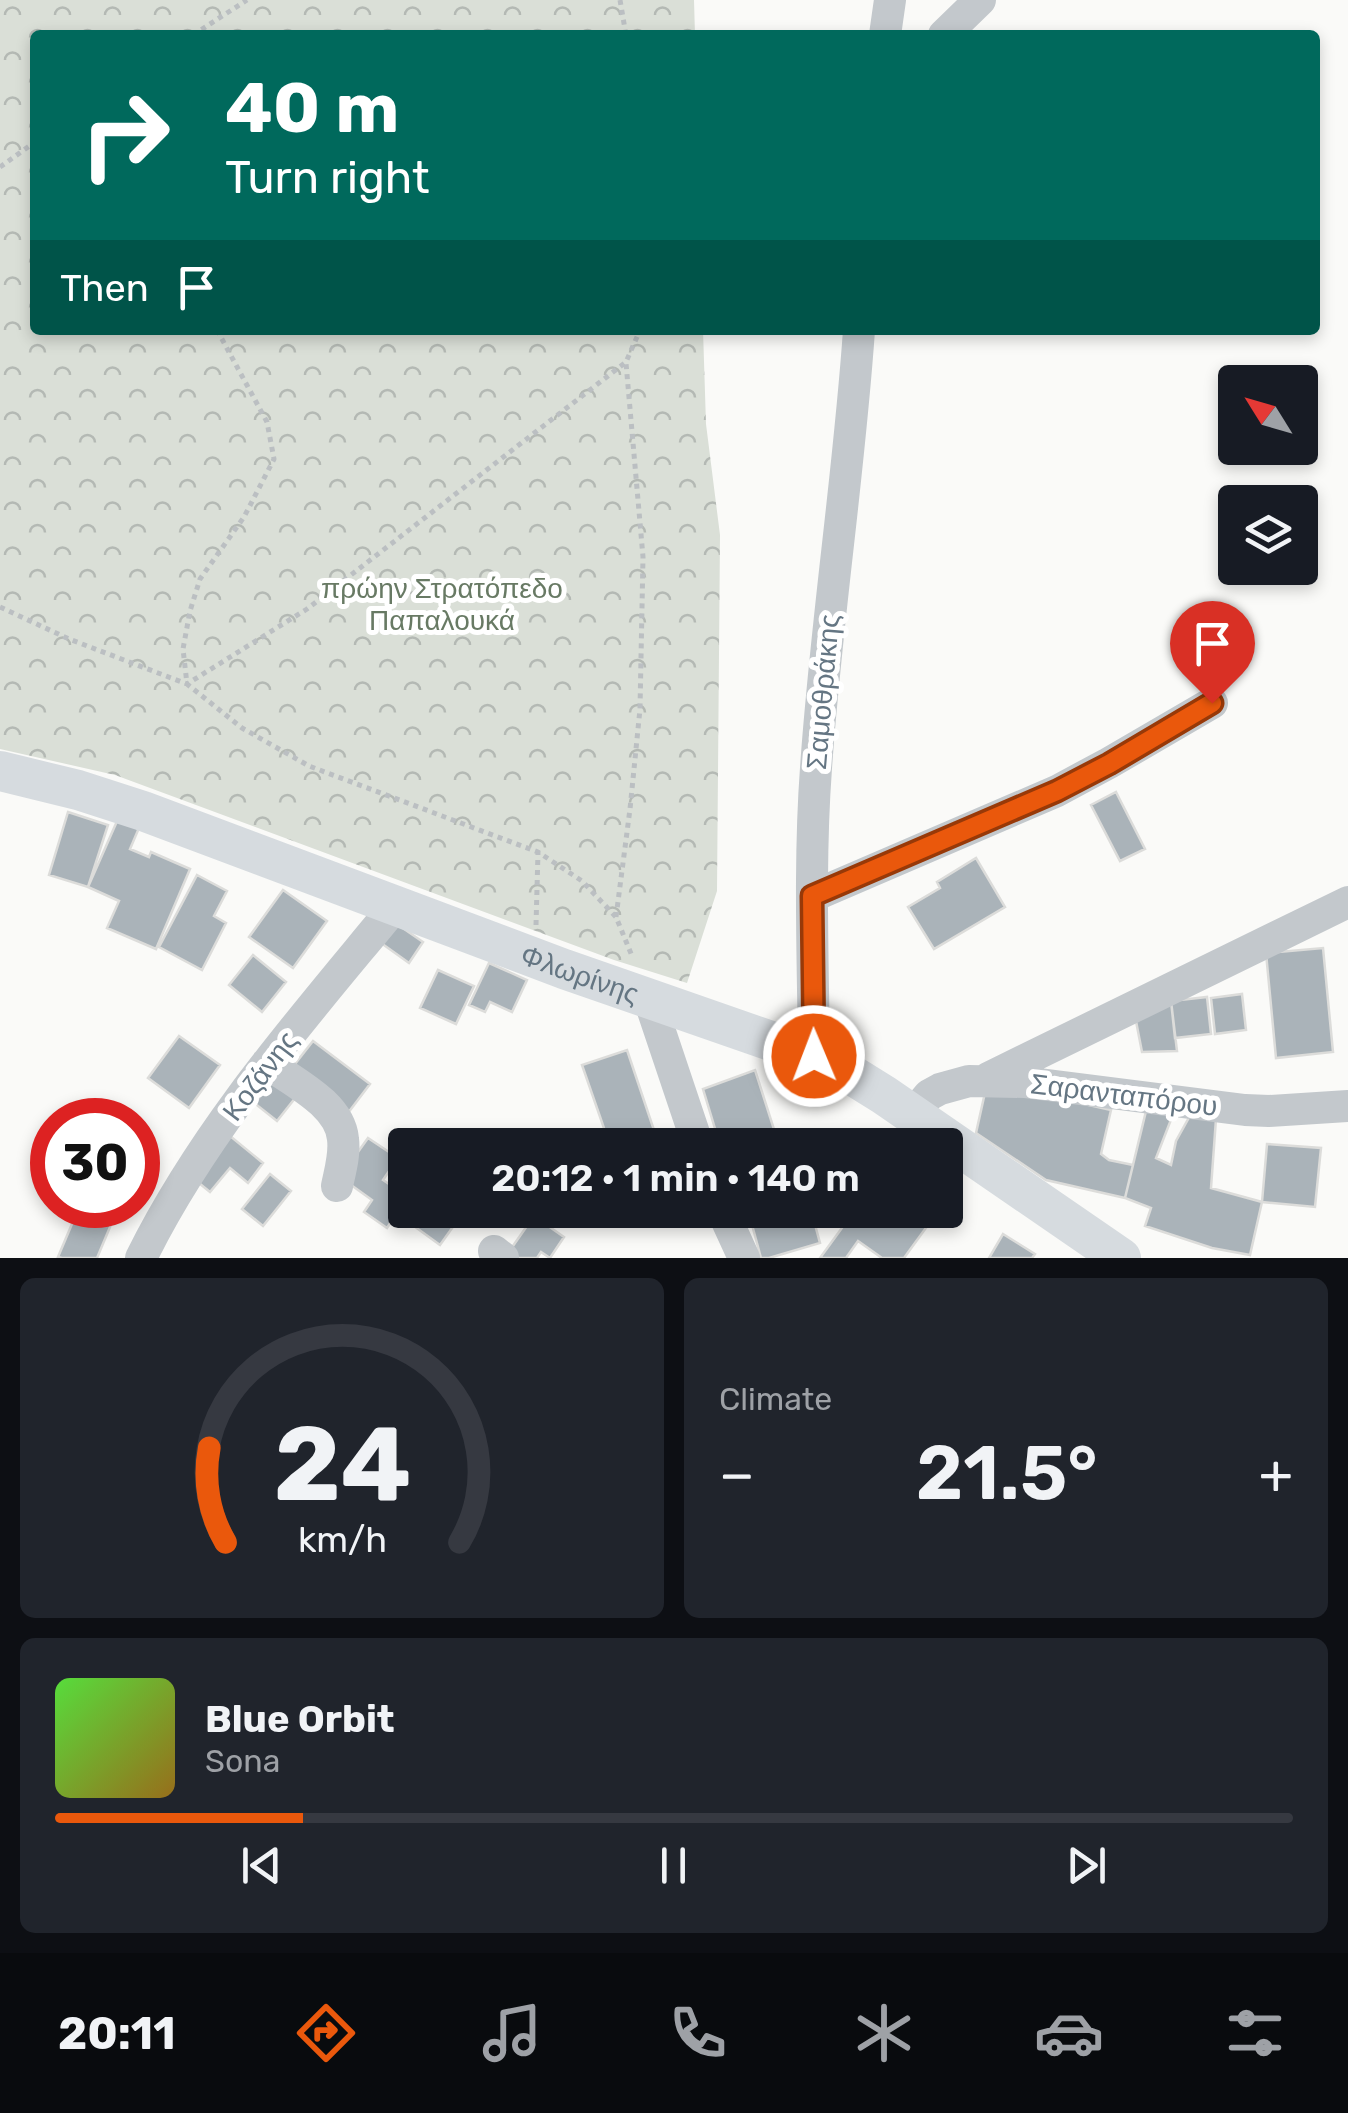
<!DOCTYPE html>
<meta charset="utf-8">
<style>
:root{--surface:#171b24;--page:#20242c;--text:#f1f3f6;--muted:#9ea1a6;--line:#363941;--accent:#ea580c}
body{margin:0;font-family:Rubik,sans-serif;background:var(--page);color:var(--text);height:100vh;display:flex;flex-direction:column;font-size:38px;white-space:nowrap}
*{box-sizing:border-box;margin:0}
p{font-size:32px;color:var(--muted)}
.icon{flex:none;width:55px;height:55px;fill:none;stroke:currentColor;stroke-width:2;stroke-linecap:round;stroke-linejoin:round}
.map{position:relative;height:1258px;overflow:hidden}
.side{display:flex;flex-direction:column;gap:20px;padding:20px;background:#0d0f14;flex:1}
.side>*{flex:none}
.hud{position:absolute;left:30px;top:30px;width:1290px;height:305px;border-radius:10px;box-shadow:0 5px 15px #0003;background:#00695c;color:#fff;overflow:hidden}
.needle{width:65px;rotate:307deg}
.fabs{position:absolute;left:1218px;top:365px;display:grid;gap:20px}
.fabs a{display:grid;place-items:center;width:100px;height:100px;border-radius:10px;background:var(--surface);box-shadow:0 5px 15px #0003;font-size:50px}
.speed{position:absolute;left:30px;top:1098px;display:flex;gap:20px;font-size:50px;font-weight:700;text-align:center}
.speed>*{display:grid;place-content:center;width:130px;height:130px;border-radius:50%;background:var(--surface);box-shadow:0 5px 15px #0003;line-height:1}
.speed .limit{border:15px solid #d22;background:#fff;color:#111}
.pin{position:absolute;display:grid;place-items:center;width:85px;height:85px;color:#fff;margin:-102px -42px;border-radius:50% 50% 50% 0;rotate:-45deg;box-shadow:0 0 10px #0007}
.pin .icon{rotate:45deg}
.me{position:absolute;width:110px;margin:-55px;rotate:359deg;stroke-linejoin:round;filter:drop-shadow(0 0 8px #0008)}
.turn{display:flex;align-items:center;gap:35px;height:210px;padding:0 30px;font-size:45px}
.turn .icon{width:130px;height:130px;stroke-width:2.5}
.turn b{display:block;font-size:70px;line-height:85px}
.then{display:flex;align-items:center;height:95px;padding:0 30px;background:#0003;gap:20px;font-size:38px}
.big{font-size:75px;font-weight:600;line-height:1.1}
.side .widget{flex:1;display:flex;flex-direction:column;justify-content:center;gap:15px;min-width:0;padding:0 35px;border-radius:15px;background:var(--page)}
.side .dial{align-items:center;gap:0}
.dial svg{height:260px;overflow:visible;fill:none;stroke:var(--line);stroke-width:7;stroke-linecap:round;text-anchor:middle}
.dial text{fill:var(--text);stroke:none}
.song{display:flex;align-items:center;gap:30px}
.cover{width:120px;height:120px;border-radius:15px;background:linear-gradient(135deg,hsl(110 70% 55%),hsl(40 70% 35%))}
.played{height:10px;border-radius:5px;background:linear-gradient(90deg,var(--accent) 20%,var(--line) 20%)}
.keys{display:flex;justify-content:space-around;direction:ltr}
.heat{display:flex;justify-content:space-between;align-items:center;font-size:55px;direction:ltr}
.side .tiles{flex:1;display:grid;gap:20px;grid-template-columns:1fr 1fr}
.widget:last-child{grid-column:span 2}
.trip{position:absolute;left:388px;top:1128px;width:575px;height:100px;border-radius:10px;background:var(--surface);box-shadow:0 5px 15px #0003;font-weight:600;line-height:100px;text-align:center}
.tab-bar{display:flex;height:160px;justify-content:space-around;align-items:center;background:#090b0e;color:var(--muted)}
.tab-bar .icon{width:70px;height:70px}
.tab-bar .selected{color:var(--accent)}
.tab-bar b{font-size:45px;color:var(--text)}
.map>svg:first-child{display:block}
.forest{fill:url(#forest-crowns)}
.building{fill:#aab3b9;stroke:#dcdcda;stroke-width:2.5}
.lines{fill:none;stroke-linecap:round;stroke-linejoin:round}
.path{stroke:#bbbfc2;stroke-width:5;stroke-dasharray:5 5;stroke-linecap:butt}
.minor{stroke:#c3c8cc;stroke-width:32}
.major{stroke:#d6dbdf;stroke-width:40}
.route-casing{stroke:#983908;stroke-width:25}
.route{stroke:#ea580c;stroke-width:18}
.labels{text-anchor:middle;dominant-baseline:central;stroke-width:10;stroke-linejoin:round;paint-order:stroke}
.park-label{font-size:28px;fill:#687a64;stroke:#fff}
.street-label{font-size:28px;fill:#657683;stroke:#fff}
</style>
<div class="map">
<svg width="1348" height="1258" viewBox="0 0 1348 1258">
<defs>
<pattern id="forest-crowns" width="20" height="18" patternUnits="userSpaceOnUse" patternTransform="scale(2.5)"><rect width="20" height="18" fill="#dadfd7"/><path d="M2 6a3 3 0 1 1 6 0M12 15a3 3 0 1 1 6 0" fill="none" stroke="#b4b9b4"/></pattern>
</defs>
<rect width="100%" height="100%" fill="#fafaf8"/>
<path class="forest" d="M0,0H694L695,35H35V330H703L706,424L720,535L717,891L687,983L614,960L115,775L0,749Z"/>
<path class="building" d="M1116,792L1145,849L1120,861L1091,805Z
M68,812L108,825L88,887L49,875Z
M118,819L139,828L130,849L149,857L151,852L190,869L156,949L107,928L119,901L88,887Z
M976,858L1005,907L934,949L908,907L940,888L937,882Z
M197,875L227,891L214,916L226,923L202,970L159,947Z
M283,890L327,921L293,968L249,937Z
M394,922L423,942L409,963L381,943Z
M1323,948L1333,1052L1276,1058L1266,953Z
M253,955L286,982L262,1012L229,985Z
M489,963L527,980L512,1012L490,1002L485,1012L469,1005Z
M438,970L474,986L456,1024L420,1008Z
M1242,994L1246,1030L1215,1034L1211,998Z
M1207,997L1211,1034L1175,1038L1171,1001Z
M1171,1001L1177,1051L1142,1052L1135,1016Z
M179,1036L220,1065L189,1108L148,1078Z
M313,1041L370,1084L348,1113L291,1069Z
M627,1050L659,1145H620L615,1130L606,1134L582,1065Z
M755,1070L779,1145H720L703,1089Z
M267,1074L296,1097L277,1121L248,1098Z
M990,1083L1111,1110L1101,1154L1109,1160L1133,1165L1125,1198L1046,1180L976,1133L986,1088Z
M1147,1107L1174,1112L1156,1158L1171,1165L1176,1141L1191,1114L1216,1119L1211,1188L1262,1202L1250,1255L1212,1248L1145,1226L1151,1208L1125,1198Z
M224,1131L263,1163L248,1183L230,1168L210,1192L189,1175Z
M368,1138L398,1158L383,1180L405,1195V1201L387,1228L364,1212L372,1200L340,1177Z
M1267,1144L1321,1148L1315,1207L1262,1202Z
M270,1174L291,1191L263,1226L242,1209Z
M80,1205H111L118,1208L97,1258H62L58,1257Z
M415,1210H465L440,1245L407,1221Z
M789,1210H811L820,1243L769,1258H761L751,1221Z
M855,1210H939L904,1258H882L858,1241L846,1258H820Z
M534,1216L564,1237L550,1258L541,1252L537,1258H515L508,1253Z
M1003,1234L1035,1254L1032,1258H989Z"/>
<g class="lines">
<path class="path" d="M620,0L626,35
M193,35L247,0
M0,167L35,142
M217,330L267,422L274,459L244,517L200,579L190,611L183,649L187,684L242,728L309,766L538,852L582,881L616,917L632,956
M0,607L69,639L187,684L307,609L626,362L640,330
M616,917L630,809L640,709L643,557L626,363
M536,925L538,852"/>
<path class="minor" d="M885,35L890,0
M944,35L980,0
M813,896L1057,791L1109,763L1212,703
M649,999L698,1145
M814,1056C813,960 809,863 816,768C826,621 849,476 859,330
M267,1063C293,1082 340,1104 343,1139C345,1155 340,1171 337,1186
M988,1078L1348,902
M912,1115L929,1095L940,1089L969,1081L1024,1082L1245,1110L1269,1111L1348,1106
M722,1210L744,1258
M494,1251L503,1258
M141,1258C205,1128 304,1017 396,905"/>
<path class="major" id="s1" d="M0,771L78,790L143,811L564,969L814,1056L847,1072L884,1095L1121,1258"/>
</g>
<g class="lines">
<g class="route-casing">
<path id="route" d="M814,1056L812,896L1057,791L1109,764L1212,703"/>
</g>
<use href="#route" class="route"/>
</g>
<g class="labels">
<g class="park-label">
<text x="442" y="588">πρώην Στρατόπεδο<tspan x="442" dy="32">Παπαλουκά</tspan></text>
</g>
<g class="street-label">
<text transform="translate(823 692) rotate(-85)">Σαμοθράκης</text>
<text stroke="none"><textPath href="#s1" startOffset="615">Φλωρίνης</textPath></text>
<text transform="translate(260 1076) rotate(-53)">Κοζάνης</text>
<text transform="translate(1124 1095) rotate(7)">Σαρανταπόρου</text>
</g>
</g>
</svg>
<div class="fabs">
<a><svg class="needle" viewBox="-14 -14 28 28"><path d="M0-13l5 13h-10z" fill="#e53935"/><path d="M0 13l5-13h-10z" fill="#9ea1a6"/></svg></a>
<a><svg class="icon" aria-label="layers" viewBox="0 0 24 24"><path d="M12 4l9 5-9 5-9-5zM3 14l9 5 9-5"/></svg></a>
</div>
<div class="speed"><div class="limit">30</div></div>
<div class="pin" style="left:1212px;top:703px;background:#d93025"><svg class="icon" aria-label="arrive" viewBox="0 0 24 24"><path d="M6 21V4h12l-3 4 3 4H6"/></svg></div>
<svg class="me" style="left:814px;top:1056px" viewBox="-20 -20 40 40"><circle r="17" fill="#ea580c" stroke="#fff" stroke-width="3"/><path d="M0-11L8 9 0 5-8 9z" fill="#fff"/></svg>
<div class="trip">20:12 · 1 min · 140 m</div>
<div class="hud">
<div class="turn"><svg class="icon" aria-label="right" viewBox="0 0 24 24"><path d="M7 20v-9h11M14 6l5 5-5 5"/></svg><div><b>40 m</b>Turn right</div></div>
<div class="then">Then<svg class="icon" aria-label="arrive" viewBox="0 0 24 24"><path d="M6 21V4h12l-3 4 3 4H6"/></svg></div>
</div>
</div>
<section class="side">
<div class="tiles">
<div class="widget dial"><svg viewBox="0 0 100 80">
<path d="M14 69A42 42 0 1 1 86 69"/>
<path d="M14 69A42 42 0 0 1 9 40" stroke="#ea580c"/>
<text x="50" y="56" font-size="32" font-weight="700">24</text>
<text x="50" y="72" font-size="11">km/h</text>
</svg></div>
<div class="widget"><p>Climate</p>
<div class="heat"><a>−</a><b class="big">21.5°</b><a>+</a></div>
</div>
<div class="widget">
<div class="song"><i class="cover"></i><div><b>Blue Orbit</b><p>Sona</p></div></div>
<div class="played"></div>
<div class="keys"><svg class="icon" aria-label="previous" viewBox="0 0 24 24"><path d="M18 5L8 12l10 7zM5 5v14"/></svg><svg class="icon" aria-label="pause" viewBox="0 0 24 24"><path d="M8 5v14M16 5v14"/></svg><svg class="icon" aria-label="next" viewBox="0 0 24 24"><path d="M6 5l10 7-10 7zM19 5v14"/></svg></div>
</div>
</div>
</section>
<nav class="tab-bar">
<b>20:11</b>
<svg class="icon selected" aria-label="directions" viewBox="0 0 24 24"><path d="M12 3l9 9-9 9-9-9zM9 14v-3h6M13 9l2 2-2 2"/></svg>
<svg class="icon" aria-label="music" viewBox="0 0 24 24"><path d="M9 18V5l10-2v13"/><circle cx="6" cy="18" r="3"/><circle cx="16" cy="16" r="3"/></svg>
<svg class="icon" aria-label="phone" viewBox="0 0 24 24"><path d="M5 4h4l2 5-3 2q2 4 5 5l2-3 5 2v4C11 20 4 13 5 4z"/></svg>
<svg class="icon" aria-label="climate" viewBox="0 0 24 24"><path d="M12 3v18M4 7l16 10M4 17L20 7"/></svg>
<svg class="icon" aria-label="car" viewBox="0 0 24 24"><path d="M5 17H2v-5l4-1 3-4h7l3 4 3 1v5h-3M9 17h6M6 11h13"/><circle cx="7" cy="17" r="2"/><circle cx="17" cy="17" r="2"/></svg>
<svg class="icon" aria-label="filters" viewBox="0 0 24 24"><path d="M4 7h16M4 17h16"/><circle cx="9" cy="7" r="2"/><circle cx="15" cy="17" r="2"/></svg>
</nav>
